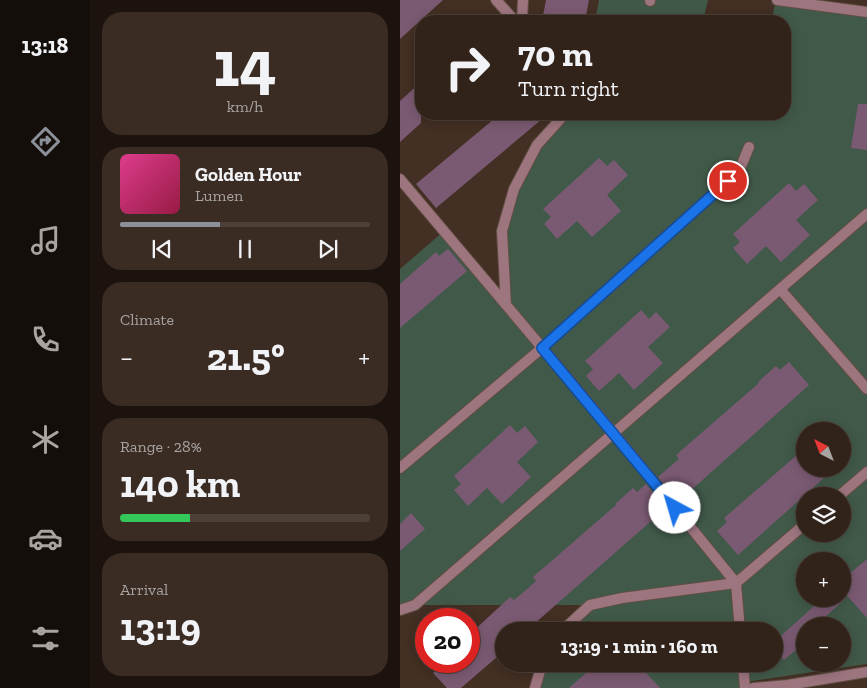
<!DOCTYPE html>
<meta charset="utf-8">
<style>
:root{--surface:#32231a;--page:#3a2b23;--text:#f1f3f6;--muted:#a8a4a2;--line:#4d4039;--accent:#8c9099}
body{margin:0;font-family:"Zilla Slab",serif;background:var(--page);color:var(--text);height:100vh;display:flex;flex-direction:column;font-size:19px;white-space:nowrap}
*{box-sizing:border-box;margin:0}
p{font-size:16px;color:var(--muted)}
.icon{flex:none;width:28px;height:28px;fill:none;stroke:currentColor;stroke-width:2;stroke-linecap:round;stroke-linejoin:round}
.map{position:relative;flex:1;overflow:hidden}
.details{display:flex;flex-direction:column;gap:12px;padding:12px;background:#1c130e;width:310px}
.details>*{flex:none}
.hud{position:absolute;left:15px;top:15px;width:376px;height:105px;border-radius:20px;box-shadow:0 2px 12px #0003,0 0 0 1px var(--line);background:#32231a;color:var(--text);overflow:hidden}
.needle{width:32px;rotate:318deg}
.tools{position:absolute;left:396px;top:422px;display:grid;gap:10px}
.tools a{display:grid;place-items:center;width:55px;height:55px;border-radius:50%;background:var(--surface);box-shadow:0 2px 12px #0003,0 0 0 1px var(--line);font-size:25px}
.speed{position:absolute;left:15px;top:608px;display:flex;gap:10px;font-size:25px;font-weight:700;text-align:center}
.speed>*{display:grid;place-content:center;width:65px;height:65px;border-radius:50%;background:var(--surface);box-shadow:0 2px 12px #0003,0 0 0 1px var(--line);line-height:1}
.speed .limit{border:8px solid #d22;background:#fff;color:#111}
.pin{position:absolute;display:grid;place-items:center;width:42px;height:42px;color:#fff;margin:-21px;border:2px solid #fff;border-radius:50%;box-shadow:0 1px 5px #0007}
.me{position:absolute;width:55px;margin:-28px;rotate:321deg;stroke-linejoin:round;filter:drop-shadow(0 0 4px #0008)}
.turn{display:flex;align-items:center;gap:18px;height:105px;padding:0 20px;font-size:22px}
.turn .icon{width:65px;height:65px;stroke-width:2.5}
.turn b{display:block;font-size:35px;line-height:42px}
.big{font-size:38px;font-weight:700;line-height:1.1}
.details .widget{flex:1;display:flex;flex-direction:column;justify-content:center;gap:8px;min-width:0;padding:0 18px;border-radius:20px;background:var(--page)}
.details .dial{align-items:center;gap:0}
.dial b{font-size:65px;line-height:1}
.song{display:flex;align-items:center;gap:15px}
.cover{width:60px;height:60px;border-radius:8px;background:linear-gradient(135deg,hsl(330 70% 55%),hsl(340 70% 35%))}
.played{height:5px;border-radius:2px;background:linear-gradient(90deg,var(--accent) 40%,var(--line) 40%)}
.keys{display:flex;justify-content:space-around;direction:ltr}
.heat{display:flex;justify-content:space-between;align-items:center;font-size:28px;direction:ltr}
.charge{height:8px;border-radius:4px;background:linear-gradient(90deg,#34c759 28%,var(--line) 0)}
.trip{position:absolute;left:95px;top:622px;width:288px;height:50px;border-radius:25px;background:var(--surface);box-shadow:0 2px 12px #0003,0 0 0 1px var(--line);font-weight:700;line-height:50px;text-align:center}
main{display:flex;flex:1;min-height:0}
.dock{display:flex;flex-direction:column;width:90px;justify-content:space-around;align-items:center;background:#140e0a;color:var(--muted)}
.dock .icon{width:35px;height:35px}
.dock .current{color:var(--accent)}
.dock b{font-size:22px;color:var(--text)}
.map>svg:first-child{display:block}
.green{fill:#415949;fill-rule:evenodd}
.building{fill:#7a5a72}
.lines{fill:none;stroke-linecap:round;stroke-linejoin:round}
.lane-casing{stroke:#604e42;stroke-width:12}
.street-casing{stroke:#604e42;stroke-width:12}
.lane{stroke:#9d757f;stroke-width:10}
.street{stroke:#9d757f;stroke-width:10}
.route-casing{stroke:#114b97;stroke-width:12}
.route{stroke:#1a73e8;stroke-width:9}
</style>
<main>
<nav class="dock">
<b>13:18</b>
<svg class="icon current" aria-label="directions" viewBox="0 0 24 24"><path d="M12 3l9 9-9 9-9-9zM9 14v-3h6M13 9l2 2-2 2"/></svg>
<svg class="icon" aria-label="music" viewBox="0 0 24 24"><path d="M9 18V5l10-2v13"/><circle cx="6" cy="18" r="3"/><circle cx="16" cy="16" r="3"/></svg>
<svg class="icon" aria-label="phone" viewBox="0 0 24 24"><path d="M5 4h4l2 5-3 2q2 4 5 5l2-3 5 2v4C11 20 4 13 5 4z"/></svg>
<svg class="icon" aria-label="climate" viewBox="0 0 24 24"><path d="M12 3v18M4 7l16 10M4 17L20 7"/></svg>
<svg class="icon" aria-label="car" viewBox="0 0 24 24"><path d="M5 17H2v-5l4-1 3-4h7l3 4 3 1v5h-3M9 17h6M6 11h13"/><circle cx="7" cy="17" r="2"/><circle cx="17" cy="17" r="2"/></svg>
<svg class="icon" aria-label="filters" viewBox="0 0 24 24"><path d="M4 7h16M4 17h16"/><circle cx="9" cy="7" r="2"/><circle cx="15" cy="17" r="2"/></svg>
</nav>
<section class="details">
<div class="widget dial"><b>14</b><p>km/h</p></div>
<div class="widget">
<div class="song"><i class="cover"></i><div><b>Golden Hour</b><p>Lumen</p></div></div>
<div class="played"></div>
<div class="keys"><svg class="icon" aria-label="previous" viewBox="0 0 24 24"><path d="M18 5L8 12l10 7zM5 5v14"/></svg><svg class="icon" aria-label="pause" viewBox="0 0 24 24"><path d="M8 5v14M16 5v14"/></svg><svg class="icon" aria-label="next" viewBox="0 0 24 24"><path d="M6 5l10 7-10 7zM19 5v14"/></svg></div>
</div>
<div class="widget"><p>Climate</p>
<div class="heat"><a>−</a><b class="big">21.5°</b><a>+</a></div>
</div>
<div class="widget"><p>Range · 28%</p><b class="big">140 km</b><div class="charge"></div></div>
<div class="widget"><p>Arrival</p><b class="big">13:19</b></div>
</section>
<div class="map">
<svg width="467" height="688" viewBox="0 0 467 688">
<rect width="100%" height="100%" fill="#432f23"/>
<path class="green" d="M199,0H308L303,21H195Z
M376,1L467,12V664L345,682V688H135L142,664H374V631H162L189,605H15L0,610V269L44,231L106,304L102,231L137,145L165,114H385V21H371ZM405,431H442V469H405ZM405,496H442V534H405ZM405,561H442V599H405ZM405,626H442V664H405Z"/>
<path class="building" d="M0,0H43L0,39Z
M146,0H189L185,21H142Z
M21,82V123L0,142V101Z
M458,104H467V150L451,148Z
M100,114H148L36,208L16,184Z
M199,158L207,166L214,160L228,175L207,195L221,211L192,237L177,221L157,239L144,224L151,217L143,209Z
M389,183L396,191L404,184L418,200L396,220L410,235L381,262L366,246L347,264L333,248L340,242L333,234Z
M48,249L67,271L0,328V284L36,252L39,256Z
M241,310L249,319L256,312L270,327L248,347L263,363L234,390L219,373L199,391L186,376L193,369L185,361Z
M389,362L409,385L289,492L287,489L276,499L258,477L279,459L276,455L359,383L358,382L376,366L380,370Z
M110,425L117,433L125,426L138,442L117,462L131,477L102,504L87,488L68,506L54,490L61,484L54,476Z
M405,448V469H434L338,555L317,531L327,522L324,518Z
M246,484L266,508L126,631H104V651L61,688H47L33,673L47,661H69V635L110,597L114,600L126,590L136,581L133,577L216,505L215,504L233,488L237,492Z
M11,513L25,529L0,551V524Z
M467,559V618L442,590V580Z
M422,599H445L424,618L431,626H405V658L397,649L384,660L374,649V642Z
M196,664H238L260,688H169Z"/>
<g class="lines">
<g class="lane-casing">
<path id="lane" d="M96,0L115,21
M377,0L467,12
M250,1V0
M122,21L123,0
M0,179L214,433L336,583L405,524
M380,289L467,214
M106,305L102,231L114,189L137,145L165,114
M0,468L142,348L339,171L349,147
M439,496L467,472
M0,610L15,605L380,289L467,389
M162,631L190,605L222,598L336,583L340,631
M343,664L345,688
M135,688L142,664"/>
</g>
<g class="street-casing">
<path id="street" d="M353,688L388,685L467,672"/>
</g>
<use href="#lane" class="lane"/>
<use href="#street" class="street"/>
</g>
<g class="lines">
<g class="route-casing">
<path id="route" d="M275,508L142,348L328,181"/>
</g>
<use href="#route" class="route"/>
</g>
</svg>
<div class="tools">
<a><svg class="needle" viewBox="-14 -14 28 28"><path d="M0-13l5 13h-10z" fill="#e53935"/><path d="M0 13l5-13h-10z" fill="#a8a4a2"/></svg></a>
<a><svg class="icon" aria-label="layers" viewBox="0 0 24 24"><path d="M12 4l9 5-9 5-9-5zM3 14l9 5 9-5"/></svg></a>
<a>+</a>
<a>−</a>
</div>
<div class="speed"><div class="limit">20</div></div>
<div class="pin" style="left:328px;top:181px;background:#d93025"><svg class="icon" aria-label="arrive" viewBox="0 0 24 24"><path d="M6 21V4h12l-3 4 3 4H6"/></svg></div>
<svg class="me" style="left:275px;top:508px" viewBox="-20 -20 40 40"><circle r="19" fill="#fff"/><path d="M0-13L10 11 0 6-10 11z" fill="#1a73e8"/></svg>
<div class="trip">13:19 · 1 min · 160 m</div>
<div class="hud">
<div class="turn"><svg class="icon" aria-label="right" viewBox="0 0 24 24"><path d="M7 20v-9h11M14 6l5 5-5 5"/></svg><div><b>70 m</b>Turn right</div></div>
</div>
</div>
</main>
